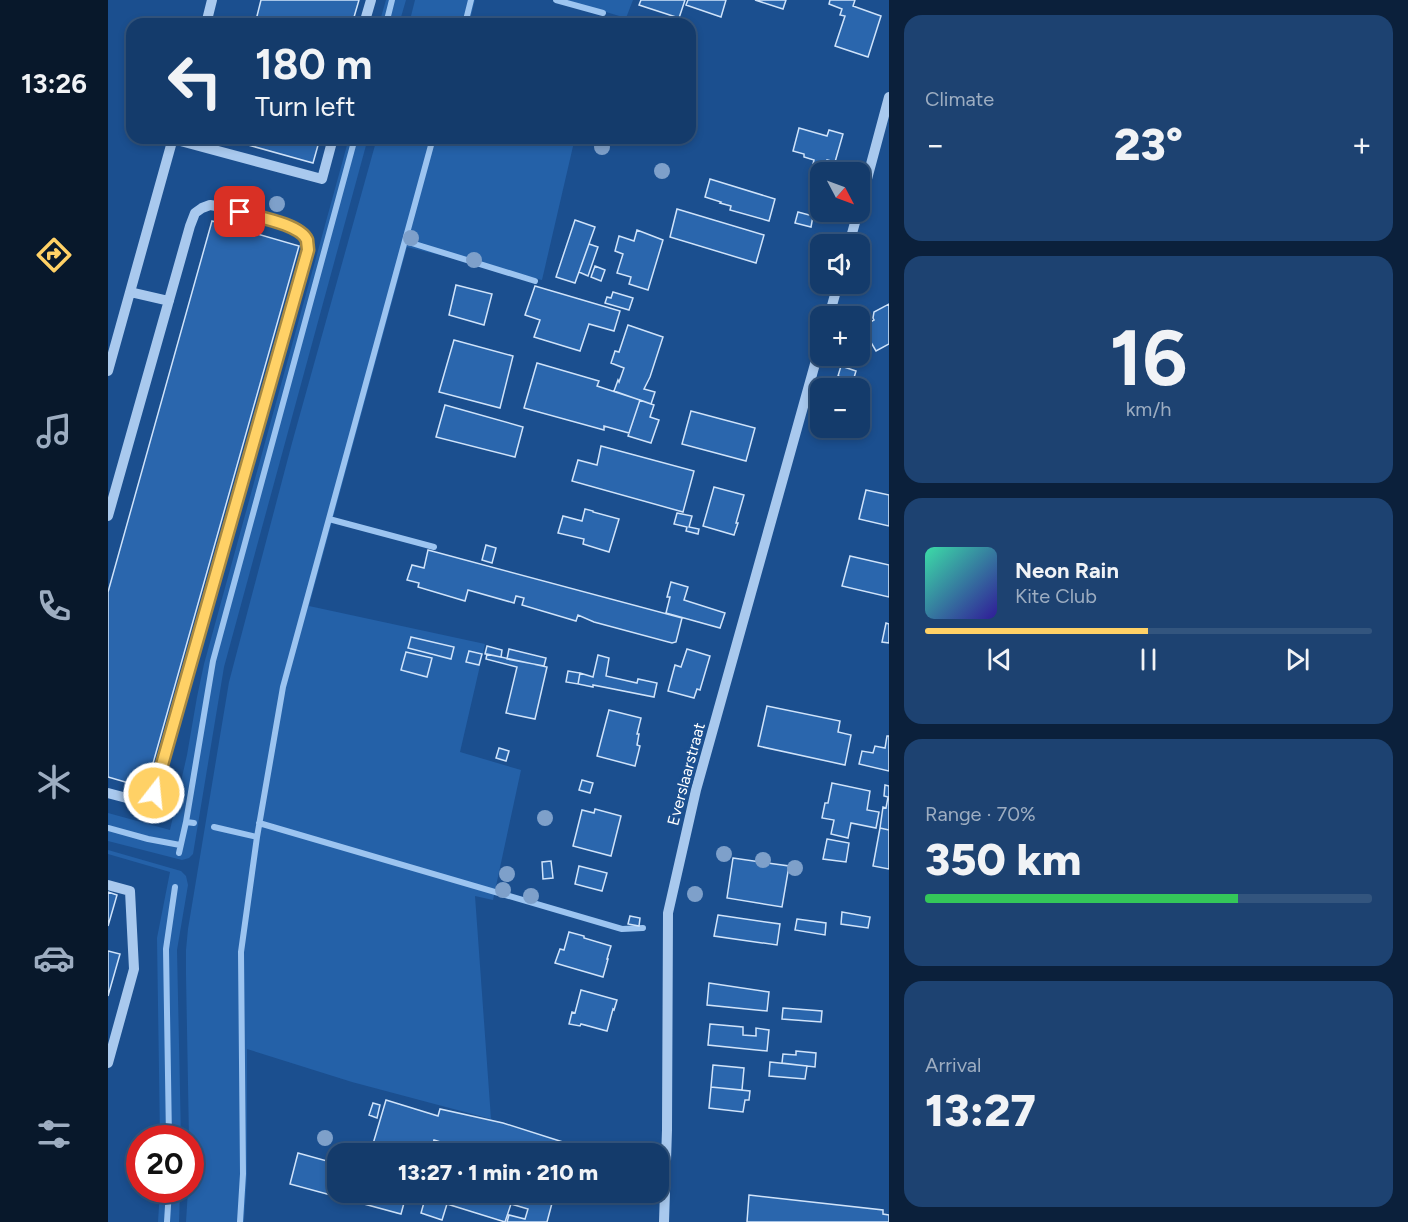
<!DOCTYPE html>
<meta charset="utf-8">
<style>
:root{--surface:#143b6b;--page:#1d4271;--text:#f1f3f6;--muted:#9dadc1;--line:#33557e;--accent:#ffd166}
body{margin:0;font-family:Figtree,sans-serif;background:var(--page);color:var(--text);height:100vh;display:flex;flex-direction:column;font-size:22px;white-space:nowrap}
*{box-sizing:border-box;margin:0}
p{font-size:20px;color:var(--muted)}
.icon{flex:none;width:33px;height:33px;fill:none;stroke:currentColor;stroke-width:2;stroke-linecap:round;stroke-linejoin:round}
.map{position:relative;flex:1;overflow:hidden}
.sheet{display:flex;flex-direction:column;gap:15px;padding:15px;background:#0b203b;width:519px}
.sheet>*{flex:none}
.top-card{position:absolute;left:18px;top:18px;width:570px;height:126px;border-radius:18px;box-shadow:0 3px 9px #0003,0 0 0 2px var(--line);background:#143b6b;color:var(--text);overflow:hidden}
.needle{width:39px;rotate:131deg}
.controls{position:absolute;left:702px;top:162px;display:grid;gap:12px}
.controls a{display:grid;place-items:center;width:60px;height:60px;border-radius:12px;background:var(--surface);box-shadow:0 3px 9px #0003,0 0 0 2px var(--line);font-size:30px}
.speed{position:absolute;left:18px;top:1125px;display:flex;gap:12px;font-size:30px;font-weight:700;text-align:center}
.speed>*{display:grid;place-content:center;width:78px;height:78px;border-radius:50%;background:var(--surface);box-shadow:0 3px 9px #0003,0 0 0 2px var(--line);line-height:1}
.speed .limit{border:9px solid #d22;background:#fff;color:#111}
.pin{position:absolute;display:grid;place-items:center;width:51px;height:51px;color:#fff;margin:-26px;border-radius:12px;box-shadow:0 3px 9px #0006}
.me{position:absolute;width:66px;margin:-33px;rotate:16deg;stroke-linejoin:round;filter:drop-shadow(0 0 4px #0008)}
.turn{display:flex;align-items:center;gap:21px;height:126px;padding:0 30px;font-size:27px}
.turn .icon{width:78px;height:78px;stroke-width:2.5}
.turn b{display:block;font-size:42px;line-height:51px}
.big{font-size:45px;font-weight:800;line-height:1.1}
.sheet .tile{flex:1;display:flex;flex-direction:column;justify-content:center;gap:9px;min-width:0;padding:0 21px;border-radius:18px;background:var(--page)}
.sheet .dial{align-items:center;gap:0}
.dial b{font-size:78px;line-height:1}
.song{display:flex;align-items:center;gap:18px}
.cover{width:72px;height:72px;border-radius:9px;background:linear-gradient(135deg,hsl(160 70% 55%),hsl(250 70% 35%))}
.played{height:6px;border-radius:3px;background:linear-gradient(90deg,var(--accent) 50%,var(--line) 50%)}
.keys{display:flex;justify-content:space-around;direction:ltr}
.heat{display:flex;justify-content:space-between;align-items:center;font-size:33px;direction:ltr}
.charge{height:9px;border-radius:4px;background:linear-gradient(90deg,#34c759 70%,var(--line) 0)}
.trip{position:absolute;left:219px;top:1143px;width:342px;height:60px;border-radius:18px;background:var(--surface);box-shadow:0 3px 9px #0003,0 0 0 2px var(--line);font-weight:800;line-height:60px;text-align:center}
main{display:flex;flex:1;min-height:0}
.tab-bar{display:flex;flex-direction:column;width:108px;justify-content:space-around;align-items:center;background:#08182b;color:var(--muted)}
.tab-bar .icon{width:42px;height:42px}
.tab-bar .on{color:var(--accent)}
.tab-bar b{font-size:27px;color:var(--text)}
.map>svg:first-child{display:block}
.green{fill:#2461a8}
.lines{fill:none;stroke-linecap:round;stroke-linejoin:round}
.stream{stroke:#9cc4f0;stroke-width:6}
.building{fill:#2a66ad;stroke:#cfe3fa;stroke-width:1.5}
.minor{stroke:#a9c9ee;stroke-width:10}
.tree{fill:#7ea0ca}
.route-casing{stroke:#a68842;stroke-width:15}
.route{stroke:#ffd166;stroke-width:10}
.labels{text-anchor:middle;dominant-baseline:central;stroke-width:6;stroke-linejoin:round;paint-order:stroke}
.street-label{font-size:16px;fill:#fff;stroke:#1b4f8f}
</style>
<main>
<nav class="tab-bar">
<b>13:26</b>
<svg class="icon on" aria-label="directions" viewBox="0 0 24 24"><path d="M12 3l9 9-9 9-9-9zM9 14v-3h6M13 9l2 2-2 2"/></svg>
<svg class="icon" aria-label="music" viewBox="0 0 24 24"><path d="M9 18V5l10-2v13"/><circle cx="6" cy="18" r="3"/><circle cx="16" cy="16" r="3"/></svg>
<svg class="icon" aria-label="phone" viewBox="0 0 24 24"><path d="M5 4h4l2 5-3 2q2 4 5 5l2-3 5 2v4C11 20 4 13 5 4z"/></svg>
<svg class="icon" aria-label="climate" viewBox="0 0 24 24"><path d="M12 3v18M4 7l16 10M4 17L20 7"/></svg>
<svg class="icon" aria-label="car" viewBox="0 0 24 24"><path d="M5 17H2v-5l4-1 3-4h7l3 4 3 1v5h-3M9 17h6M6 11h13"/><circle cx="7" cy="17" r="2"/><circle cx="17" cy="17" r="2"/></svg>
<svg class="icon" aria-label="filters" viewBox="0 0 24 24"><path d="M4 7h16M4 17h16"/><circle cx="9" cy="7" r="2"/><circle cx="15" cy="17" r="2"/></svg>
</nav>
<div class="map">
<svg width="781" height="1222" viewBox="0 0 781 1222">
<rect width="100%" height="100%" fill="#1b4f8f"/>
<path class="green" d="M278,0H298L291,24H271Z
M307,0H367L361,24H301Z
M458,0H525L518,18Z
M241,138H260L116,667L85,854L81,858L74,860L0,841V813L62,830L79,755L89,697L96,664Z
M269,138H454L466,142L434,280L299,247L201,606L377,644L352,752L413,770L385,900L367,896L383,1119L244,1082L139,1049V1174L136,1222H78L80,1190H82V1138H81L78,975V950L80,929L121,682L184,443Z
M0,850L73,871L78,876L80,885L69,950L73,1138H52L49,938L62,872L0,854Z
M52,1190H72L71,1222H50Z"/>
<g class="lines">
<path class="stream" d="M448,0L495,13
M278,24L284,0
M357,24L363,0
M297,241L427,281
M221,519L326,547
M86,823L78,822L105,661L247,138
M151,823L514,929L535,928
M106,827L149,837
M0,828L40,839L72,845
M71,853L78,822
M61,1138L58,949L67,887
M59,1222L61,1190
M132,1222L135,1174L133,952L149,837L175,687L325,138"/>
</g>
<path class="building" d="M153,0H251L244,24H147Z
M533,0H577L571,18L531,5Z
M580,0H618L613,17L578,5Z
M647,0H678L675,9Z
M722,0H747L745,6L773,16L760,57L727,46L737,16L732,15L734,9L721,4Z
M691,128L719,136L721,130L735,134L727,162L719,160L717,167L705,164L706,160L696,157V154L685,151Z
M115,138H212L205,163Z
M602,179L667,199L661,221L622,210L623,206L612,203L613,202L597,197Z
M569,209L656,235L648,263L562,237Z
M690,212L705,216L703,227L687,223Z
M467,220L487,227L467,283L448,277Z
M104,221L191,246L38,788L0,777V592Z
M529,230L555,240L540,290L521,284L523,277L509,273L515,254L507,251L511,236L526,241Z
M481,244L490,247L480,276L471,272Z
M487,266L497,270L493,281L483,277Z
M348,285L384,294L376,325L341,315Z
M427,286L512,311L506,331L481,324L472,351L426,337L432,320L417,315Z
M505,292L525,298L521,310L497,303L499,297L503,298Z
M781,304V344L768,351L754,327L766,320L765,318L766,312Z
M520,325L555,337L542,377L536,389L547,392L543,404L506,391L510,380L511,382L516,368L503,363L507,351L511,352Z
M346,340L405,356L392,408L331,392Z
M429,363L491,381L489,386L532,400L521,433L496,426V430L416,408Z
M733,366L748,371L745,381L730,376Z
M532,400L546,405L542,417L551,420L543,443L520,436Z
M337,405L415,427L407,457L328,437Z
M583,411L647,428L638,461L574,444Z
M493,446L586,471L575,512L464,481L470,460L489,465Z
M606,487L636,495L628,523H630L626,535L595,526Z
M758,490L781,495V526L751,519Z
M477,509L485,511V512L511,519L501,552L475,544L476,539L450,533L455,516L474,521Z
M569,513L584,516L581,527L591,529L590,534L578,531L579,527L566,524Z
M378,545L388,548L384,563L374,560Z
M320,550L574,618L568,642L564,643L486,622L470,615L468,621L414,605L416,598L408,596L406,603L360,590L357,601L310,587L311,583L299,580L304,565L316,568Z
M742,556L781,565V597L734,586Z
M563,582L580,587L576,600L617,613L612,628L558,613L562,597H559Z
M778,623L781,624V643L774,642Z
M303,637L346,647L343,659L300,648Z
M379,646L394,650L393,657L377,654Z
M401,649L438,658L436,666L399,659Z
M579,649L602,656L592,690L589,689L586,698L560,691L567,665L573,667Z
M361,651L374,654L371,665L358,662Z
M298,652L324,658L319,677L293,670Z
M379,654L439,667L427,719L398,713L409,667L378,659Z
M490,655L501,658L498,676L529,683L530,679L549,683L546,697L485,685V687L470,684L472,673L485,677Z
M460,671L472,673L470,684L458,682Z
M659,706L732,721L730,732L743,735L737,765L650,746Z
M501,710L533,718L529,734H531L529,745L532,746L527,766L489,756Z
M779,736H781V771L751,764L754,751L765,753L767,746L777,748Z
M391,748L401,751L398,761L388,758Z
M474,780L485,783L482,793L471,790Z
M724,783L762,791L759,810L771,812L768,828L743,823L740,838L723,834L726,820L714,818L717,803H720Z
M777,785L781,786V830L772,828L775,807L778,808L780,797L776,796Z
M487,809L513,816L503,856L465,846L474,810L486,813Z
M772,828L781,830V869L765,866Z
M719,839L741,843L738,862L715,859Z
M625,858L681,866L674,907L619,898Z
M443,861L445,878L435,879L434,862Z
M471,866L499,873L494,891L467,884Z
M0,892L9,895L0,926Z
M734,912L762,917L760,928L733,924Z
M610,915L672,924L669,945L606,936Z
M522,916L532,918L531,926L520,924Z
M689,919L718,923L717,935L687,930Z
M461,932L476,936V938L503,946L499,959H500L495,977L447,963L452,949L456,950Z
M0,951L12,954L0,996Z
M601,983L661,992L659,1011L599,1005Z
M473,990L509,1000L506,1010L505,1009L499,1031L473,1024L472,1026L461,1024L464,1012L467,1013Z
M675,1008L714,1011L713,1022L674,1019Z
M602,1024L635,1027V1035L648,1036V1028L661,1030L659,1051L600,1045Z
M688,1051L708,1053L707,1067L674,1063L675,1054L688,1055Z
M662,1062L699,1066L697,1079L661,1076Z
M605,1065L636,1068L634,1090L603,1087Z
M603,1087L642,1091L641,1100H637L635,1112L601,1108Z
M278,1100L330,1116L332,1109L395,1123L455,1142L453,1149L470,1154H420L389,1144L387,1154H371L326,1140L323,1149L304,1143L301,1154H262Z
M265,1103L272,1105L269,1118L261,1115Z
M190,1153L230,1164V1192H299L293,1214L182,1184Z
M319,1192H388L387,1198L393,1200L395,1192H447L439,1222H399L401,1215L417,1219L420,1209L403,1204L397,1222L339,1204L334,1220L313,1213Z
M641,1195L775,1210V1214L781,1215V1222H639Z"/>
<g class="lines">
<path class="minor" d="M98,24L104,0
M256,24L263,0
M65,139L214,179L225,138
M752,205L781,97
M741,244L750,212
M22,292L61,301
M721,316L730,284
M0,371L65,138
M0,516L82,226L87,213L94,208L102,205L114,207L185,227C195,234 199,237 200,250L47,793L39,800L30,801L0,793
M0,885L22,891L26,969L0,1063
M556,1222L559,1130L560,913L588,790L712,346"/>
</g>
<g class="tree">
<circle cx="494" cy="147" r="8"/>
<circle cx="554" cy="171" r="8"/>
<circle cx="169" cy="204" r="8"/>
<circle cx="303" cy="238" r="8"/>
<circle cx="366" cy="260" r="8"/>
<circle cx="437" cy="818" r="8"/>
<circle cx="616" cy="854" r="8"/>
<circle cx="655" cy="860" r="8"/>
<circle cx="687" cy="868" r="8"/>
<circle cx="399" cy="874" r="8"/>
<circle cx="395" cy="890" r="8"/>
<circle cx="587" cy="894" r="8"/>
<circle cx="423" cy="896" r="8"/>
<circle cx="217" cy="1138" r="8"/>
</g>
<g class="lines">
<g class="route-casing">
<path id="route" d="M46,793L200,250C200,249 199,241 199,240C192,224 149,217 132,212"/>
</g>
<use href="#route" class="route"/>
</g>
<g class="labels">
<g class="street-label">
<text transform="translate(578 774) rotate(-75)">Everslaarstraat</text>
</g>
</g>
</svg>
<div class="controls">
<a><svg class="needle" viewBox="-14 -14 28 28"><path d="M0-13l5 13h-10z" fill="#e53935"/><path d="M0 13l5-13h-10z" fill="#9dadc1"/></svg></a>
<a><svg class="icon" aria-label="sound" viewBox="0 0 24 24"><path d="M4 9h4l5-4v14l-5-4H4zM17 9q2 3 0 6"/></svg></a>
<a>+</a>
<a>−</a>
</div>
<div class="speed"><div class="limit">20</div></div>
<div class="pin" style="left:132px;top:212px;background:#d93025"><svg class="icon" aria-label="arrive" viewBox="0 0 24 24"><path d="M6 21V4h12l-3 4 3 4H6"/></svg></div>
<svg class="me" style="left:46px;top:793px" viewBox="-20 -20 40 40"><circle r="17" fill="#ffd166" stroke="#fff" stroke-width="3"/><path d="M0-11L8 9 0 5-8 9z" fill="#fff"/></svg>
<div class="trip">13:27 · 1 min · 210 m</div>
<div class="top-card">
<div class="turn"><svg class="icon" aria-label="left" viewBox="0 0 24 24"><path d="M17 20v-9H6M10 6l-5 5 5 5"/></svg><div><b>180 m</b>Turn left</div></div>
</div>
</div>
<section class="sheet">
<div class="tile"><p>Climate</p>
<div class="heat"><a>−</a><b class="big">23°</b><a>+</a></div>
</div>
<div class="tile dial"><b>16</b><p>km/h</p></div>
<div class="tile">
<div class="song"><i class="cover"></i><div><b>Neon Rain</b><p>Kite Club</p></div></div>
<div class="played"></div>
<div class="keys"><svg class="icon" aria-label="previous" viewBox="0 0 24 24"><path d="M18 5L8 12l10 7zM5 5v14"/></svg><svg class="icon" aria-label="pause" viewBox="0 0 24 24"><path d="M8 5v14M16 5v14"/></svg><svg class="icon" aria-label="next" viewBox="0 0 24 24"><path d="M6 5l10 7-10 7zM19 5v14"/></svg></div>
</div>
<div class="tile"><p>Range · 70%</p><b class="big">350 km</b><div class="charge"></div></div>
<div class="tile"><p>Arrival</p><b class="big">13:27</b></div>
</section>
</main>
